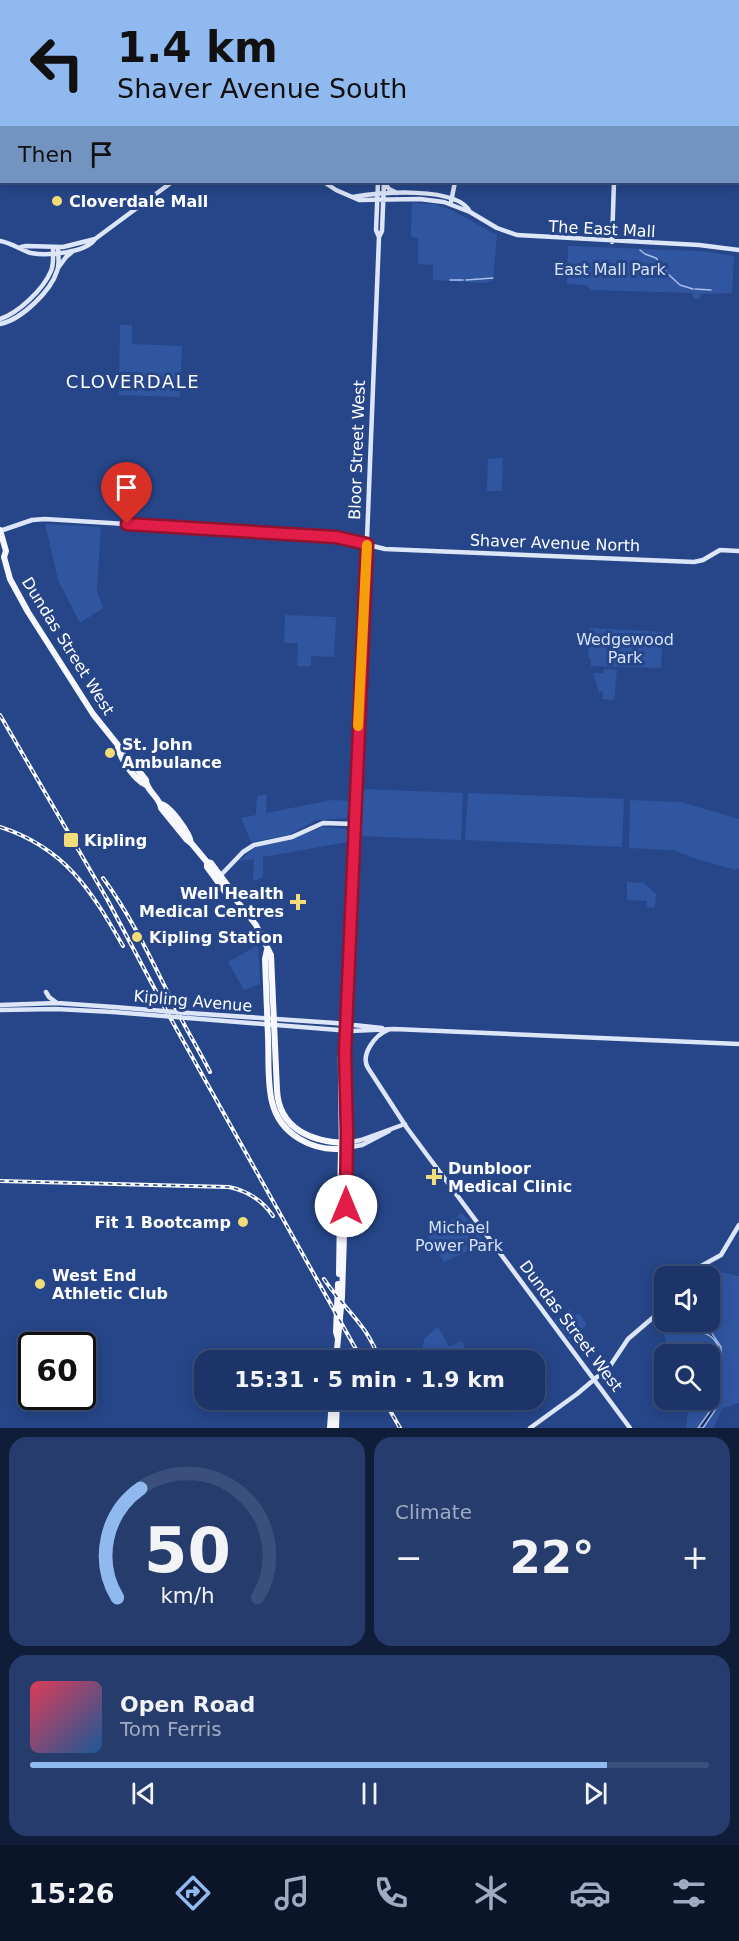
<!DOCTYPE html>
<meta charset="utf-8">
<style>
:root{--surface:#1c3467;--page:#253c6d;--text:#f1f3f6;--muted:#a0aac0;--line:#3a4f7b;--accent:#90b9f0}
body{margin:0;font-family:"DejaVu Sans",sans-serif;background:var(--page);color:var(--text);height:100vh;display:flex;flex-direction:column;font-size:22px;white-space:nowrap}
*{box-sizing:border-box;margin:0}
p{font-size:20px;color:var(--muted)}
.icon{flex:none;width:33px;height:33px;fill:none;stroke:currentColor;stroke-width:2;stroke-linecap:round;stroke-linejoin:round}
.map{position:relative;height:1428px;overflow:hidden}
.details{display:flex;flex-direction:column;gap:9px;padding:9px;background:#0f1d39;flex:1}
.details>*{flex:none}
.banner{position:absolute;left:0px;top:0px;width:740px;height:183px;box-shadow:0 3px 15px #0003,0 0 0 2px var(--line);background:#90b9f0;color:#111;overflow:hidden}
.buttons{position:absolute;left:654px;top:1266px;display:grid;gap:12px}
.buttons a{display:grid;place-items:center;width:66px;height:66px;border-radius:12px;background:var(--surface);box-shadow:0 3px 15px #0003,0 0 0 2px var(--line);font-size:30px}
.speed{position:absolute;left:18px;top:1332px;display:flex;gap:12px;font-size:30px;font-weight:700;text-align:center}
.speed>*{display:grid;place-content:center;width:78px;height:78px;border-radius:50%;background:var(--surface);box-shadow:0 3px 15px #0003,0 0 0 2px var(--line);line-height:1}
.speed .limit{border:3px solid #111;border-radius:9px;background:#fff;color:#111}
.pin{position:absolute;display:grid;place-items:center;width:51px;height:51px;color:#fff;margin:-62px -26px;border-radius:50% 50% 50% 0;rotate:-45deg;box-shadow:0 0 6px #0007}
.pin .icon{rotate:45deg}
.me{position:absolute;width:66px;margin:-33px;rotate:0deg;stroke-linejoin:round;filter:drop-shadow(0 0 4px #0008)}
.turn{display:flex;align-items:center;gap:21px;height:126px;padding:0 18px;font-size:27px}
.turn .icon{width:78px;height:78px;stroke-width:2.5}
.turn b{display:block;font-size:42px;line-height:51px}
.then{display:flex;align-items:center;height:57px;padding:0 18px;background:#0003;gap:12px;font-size:22px}
.big{font-size:45px;font-weight:700;line-height:1.1}
.details .widget{flex:1;display:flex;flex-direction:column;justify-content:center;gap:9px;min-width:0;padding:0 21px;border-radius:18px;background:var(--page)}
.details .dial{align-items:center;gap:0}
.dial svg{height:156px;overflow:visible;fill:none;stroke:var(--line);stroke-width:7;stroke-linecap:round;text-anchor:middle}
.dial text{fill:var(--text);stroke:none}
.song{display:flex;align-items:center;gap:18px}
.cover{width:72px;height:72px;border-radius:9px;background:linear-gradient(135deg,hsl(350 70% 55%),hsl(210 70% 35%))}
.played{height:6px;border-radius:3px;background:linear-gradient(90deg,var(--accent) 85%,var(--line) 85%)}
.keys{display:flex;justify-content:space-around;direction:ltr}
.heat{display:flex;justify-content:space-between;align-items:center;font-size:33px;direction:ltr}
.details .tiles{flex:1;display:grid;gap:9px;grid-template-columns:1fr 1fr}
.widget:last-child{grid-column:span 2}
.trip{position:absolute;left:194px;top:1350px;width:351px;height:60px;border-radius:18px;background:var(--surface);box-shadow:0 3px 15px #0003,0 0 0 2px var(--line);font-weight:700;line-height:60px;text-align:center}
.menu{display:flex;height:96px;justify-content:space-around;align-items:center;background:#0b1529;color:var(--muted)}
.menu .icon{width:42px;height:42px}
.menu .current{color:var(--accent)}
.menu b{font-size:27px;color:var(--text)}
.map>svg:first-child{display:block}
.green{fill:#3056a1}
.water{fill:#1b3369;stroke:#a7beea;stroke-width:1.5}
.lines{fill:none;stroke-linecap:round;stroke-linejoin:round}
.stream{stroke:#a7beea;stroke-width:1.5}
.secondary{stroke:#dde6f8;stroke-width:4.5}
.primary{stroke:#f6f8fe;stroke-width:6}
.highway{stroke:#fff;stroke-width:7}
.rail-casing{stroke:#fff;stroke-width:4}
.rail{stroke:#264689;stroke-width:1.5;stroke-dasharray:4.5;stroke-linecap:butt}
.secondary-bridge{stroke:#dde6f8;stroke-width:4.5}
.route-casing{stroke:#92132f;stroke-width:15}
.route{stroke:#e11d48;stroke-width:10}
.slow{stroke:#f59e0b;stroke-width:10}
.poi-dot{fill:#f2dd78;stroke:#264689;stroke-width:2}
.labels{text-anchor:middle;dominant-baseline:central;stroke-width:6;stroke-linejoin:round;paint-order:stroke}
.poi-label{font-size:16px;font-weight:bold;fill:#fff;stroke:#264689;text-anchor:start}
.street-label{font-size:16px;fill:#fff;stroke:#264689}
.park-label{font-size:16px;fill:#d7e2f7;stroke:#264689}
.neighbourhood-label{font-size:18px;letter-spacing:1.5px;fill:#fff;stroke:#264689}
</style>
<div class="map">
<svg width="739" height="1428" viewBox="0 0 739 1428">
<rect width="100%" height="100%" fill="#264689"/>
<path class="green" d="M412,203L434,204L451,210L497,235L493,280L484,283L433,280V265L418,264V238L411,237Z
M568,246L701,251L734,256L732,293L701,294L700,299L693,298L692,293L592,290L585,285L567,284Z
M120,325H132V344L182,346L180,397L119,395Z
M503,458L502,491H487L488,459Z
M45,524L101,527L97,591L103,608L80,623L58,580Z
M285,615L336,617L334,657L311,656V666H297L298,643H284Z
M590,628L663,632L661,668L591,666V660L588,657Z
M604,669L617,670L614,700L602,699L603,691L599,692L593,673H604Z
M362,789L463,793L461,840L359,836Z
M468,793L624,799L622,847L465,840Z
M267,794L266,813L332,800L349,801L347,818L317,820L288,835L251,842L241,818L256,815L257,796Z
M630,800L681,802L739,819V868L736,870L696,859L673,850L629,848Z
M322,827L346,829L348,831L347,842L263,857V877L255,881L253,879L254,859L239,861L256,847L289,840Z
M627,882L644,883L656,894L655,908L647,907V901L627,900Z
M258,945L260,984L244,990L228,962Z
M462,1213L485,1243L444,1262L428,1237Z
M715,1271L739,1276V1403L723,1408L713,1428H686L689,1404L672,1405V1400H710V1354H668L662,1319L664,1314V1322H710V1276H702Z
M570,1309L575,1316L579,1313L587,1325L569,1339L555,1320Z
M438,1327L449,1347L461,1341L472,1360H426L422,1354L424,1339Z"/>
<path class="water" d="M684,1322H689L691,1326L696,1329H709L721,1347L720,1396L718,1406L703,1428H698L713,1407L716,1397L719,1348C709,1324 690,1338 684,1322Z"/>
<g class="lines">
<path class="stream" d="M640,250L645,254L656,258L666,271
M667,273L680,285L693,289
M450,280H463
M466,280L493,278
M695,289L711,290"/>
<path class="secondary" d="M598,0V2
M384,2V0
M392,2V0
M324,182L336,190L359,200L420,199L444,202L470,212L497,228L517,235L699,245L739,250
M378,182L376,230L379,237
M384,182L382,231L379,237L367,539L349,924L344,1069L347,1143L361,1140L405,1124
M384,182L389,189L397,193
M353,197C378,192 458,186 470,212
M451,202L455,182
M0,241C12,243 21,250 31,253C47,256 86,253 95,239L172,182
M612,242L614,182
M21,247L26,246L63,247L95,239
M58,268L66,257L72,252
M0,319C18,313 43,290 51,271C54,264 53,255 53,248
M0,324C21,320 51,291 57,271C60,264 58,255 58,247
M0,531L32,520L45,519L336,537L385,549L694,562L703,560L720,550L739,551
M220,876L243,852L254,845L292,837L323,823L354,824
M46,992L49,997L57,1003
M0,1005L57,1003L114,1007
M0,1010L56,1009L113,1012
M188,1013L335,1023L382,1028
M188,1018L351,1031L394,1029L739,1044
M388,1030C375,1035 360,1055 368,1068L407,1128L630,1428
M341,1142L340,1058L343,1002L345,992
M346,1148L362,1145L389,1131
M683,1276L721,1255L739,1225
M530,1428L577,1394L610,1366L628,1339L656,1315L664,1299"/>
<path class="primary" d="M0,530L6,551L4,557L10,579L28,612L93,714L146,780C146,791 160,797 161,808L187,840L192,844L207,862L211,863L231,890L233,896L256,925L271,955L277,1090C279,1130 313,1142 347,1143L342,1297L336,1360
M118,747C120,759 135,780 146,785
M161,804C170,806 190,833 191,843
M207,862V867L226,893L233,896
M267,950L265,959C266,985 267,1011 268,1037C269,1058 267,1082 272,1102C280,1135 314,1153 346,1148
M339,1274L341,1146
M338,1339L336,1332L338,1284
M330,1428L332,1400
M336,1428L337,1400"/>
<path class="highway" d="M47,0L48,2
M32,2V0
M0,22H2
M0,29H2
M0,38L2,39
M0,47L2,48
M0,54H2
M0,69H2
M738,94H739
M738,104H739
M0,110L2,106
M738,114H739
M738,128H739"/>
<g class="rail-casing">
<path id="rail" d="M0,715L107,899L167,1012L362,1360
M0,827C65,848 91,890 123,946
M103,878C132,917 153,963 175,1007C186,1029 199,1050 210,1072
M0,1181L229,1187C248,1191 262,1200 273,1216
M324,1279C343,1308 369,1326 379,1360
M384,1400L400,1428"/>
</g>
<use href="#rail" class="rail"/>
<path class="secondary-bridge" d="M114,1007L188,1013
M113,1012L188,1018"/>
</g>
<g class="lines">
<g class="route-casing">
<path id="route" d="M127,524L336,537L367,544L345,1053L347,1132L346,1206"/>
</g>
<use href="#route" class="route"/>
<path class="slow" d="M358,726L367,545"/>
</g>
<g class="poi-dot">
<circle cx="57" cy="201" r="6"/>
<circle cx="110" cy="753" r="6"/>
<rect x="63" y="832" width="16" height="16" rx="3"/>
<path d="M295 893h6v6h6v6h-6v6h-6v-6h-6v-6h6z"/>
<circle cx="137" cy="937" r="6"/>
<path d="M431 1168h6v6h6v6h-6v6h-6v-6h-6v-6h6z"/>
<circle cx="243" cy="1222" r="6"/>
<circle cx="40" cy="1284" r="6"/>
</g>
<g class="labels">
<g class="poi-label">
<text x="69" y="201">Cloverdale Mall</text>
<text x="122" y="744">St. John<tspan x="122" dy="18">Ambulance</tspan></text>
<text x="84" y="840">Kipling</text>
<text x="284" y="893" text-anchor="end">Well Health<tspan x="284" dy="18">Medical Centres</tspan></text>
<text x="149" y="937">Kipling Station</text>
<text x="448" y="1168">Dunbloor<tspan x="448" dy="18">Medical Clinic</tspan></text>
<text x="231" y="1222" text-anchor="end">Fit 1 Bootcamp</text>
<text x="52" y="1275">West End<tspan x="52" dy="18">Athletic Club</tspan></text>
</g>
<g class="street-label">
<text transform="translate(602 229) rotate(3)">The East Mall</text>
<text transform="translate(357 450) rotate(-88)">Bloor Street West</text>
<text transform="translate(555 543) rotate(2)">Shaver Avenue North</text>
<text transform="translate(68 646) rotate(58)">Dundas Street West</text>
<text transform="translate(193 1001) rotate(5)">Kipling Avenue</text>
<text transform="translate(571 1326) rotate(53)">Dundas Street West</text>
</g>
<g class="park-label">
<text x="610" y="269">East Mall Park</text>
<text x="625" y="639">Wedgewood<tspan x="625" dy="18">Park</tspan></text>
<text x="459" y="1227">Michael<tspan x="459" dy="18">Power Park</tspan></text>
</g>
<g class="neighbourhood-label">
<text x="133" y="381">CLOVERDALE</text>
</g>
</g>
</svg>
<div class="buttons">
<a><svg class="icon" aria-label="sound" viewBox="0 0 24 24"><path d="M4 9h4l5-4v14l-5-4H4zM17 9q2 3 0 6"/></svg></a>
<a><svg class="icon" aria-label="search" viewBox="0 0 24 24"><circle cx="10" cy="10" r="6"/><path d="M15 15l6 6"/></svg></a>
</div>
<div class="speed"><div class="limit">60</div></div>
<div class="pin" style="left:127px;top:524px;background:#d93025"><svg class="icon" aria-label="arrive" viewBox="0 0 24 24"><path d="M6 21V4h12l-3 4 3 4H6"/></svg></div>
<svg class="me" style="left:346px;top:1206px" viewBox="-20 -20 40 40"><circle r="19" fill="#fff"/><path d="M0-13L10 11 0 6-10 11z" fill="#e11d48"/></svg>
<div class="trip">15:31 · 5 min · 1.9 km</div>
<div class="banner">
<div class="turn"><svg class="icon" aria-label="left" viewBox="0 0 24 24"><path d="M17 20v-9H6M10 6l-5 5 5 5"/></svg><div><b>1.4 km</b>Shaver Avenue South</div></div>
<div class="then">Then<svg class="icon" aria-label="arrive" viewBox="0 0 24 24"><path d="M6 21V4h12l-3 4 3 4H6"/></svg></div>
</div>
</div>
<section class="details">
<div class="tiles">
<div class="widget dial"><svg viewBox="0 0 100 80">
<path d="M14 69A42 42 0 1 1 86 69"/>
<path d="M14 69A42 42 0 0 1 26 13" stroke="#90b9f0"/>
<text x="50" y="56" font-size="32" font-weight="700">50</text>
<text x="50" y="72" font-size="11">km/h</text>
</svg></div>
<div class="widget"><p>Climate</p>
<div class="heat"><a>−</a><b class="big">22°</b><a>+</a></div>
</div>
<div class="widget">
<div class="song"><i class="cover"></i><div><b>Open Road</b><p>Tom Ferris</p></div></div>
<div class="played"></div>
<div class="keys"><svg class="icon" aria-label="previous" viewBox="0 0 24 24"><path d="M18 5L8 12l10 7zM5 5v14"/></svg><svg class="icon" aria-label="pause" viewBox="0 0 24 24"><path d="M8 5v14M16 5v14"/></svg><svg class="icon" aria-label="next" viewBox="0 0 24 24"><path d="M6 5l10 7-10 7zM19 5v14"/></svg></div>
</div>
</div>
</section>
<nav class="menu">
<b>15:26</b>
<svg class="icon current" aria-label="directions" viewBox="0 0 24 24"><path d="M12 3l9 9-9 9-9-9zM9 14v-3h6M13 9l2 2-2 2"/></svg>
<svg class="icon" aria-label="music" viewBox="0 0 24 24"><path d="M9 18V5l10-2v13"/><circle cx="6" cy="18" r="3"/><circle cx="16" cy="16" r="3"/></svg>
<svg class="icon" aria-label="phone" viewBox="0 0 24 24"><path d="M5 4h4l2 5-3 2q2 4 5 5l2-3 5 2v4C11 20 4 13 5 4z"/></svg>
<svg class="icon" aria-label="climate" viewBox="0 0 24 24"><path d="M12 3v18M4 7l16 10M4 17L20 7"/></svg>
<svg class="icon" aria-label="car" viewBox="0 0 24 24"><path d="M5 17H2v-5l4-1 3-4h7l3 4 3 1v5h-3M9 17h6M6 11h13"/><circle cx="7" cy="17" r="2"/><circle cx="17" cy="17" r="2"/></svg>
<svg class="icon" aria-label="filters" viewBox="0 0 24 24"><path d="M4 7h16M4 17h16"/><circle cx="9" cy="7" r="2"/><circle cx="15" cy="17" r="2"/></svg>
</nav>
